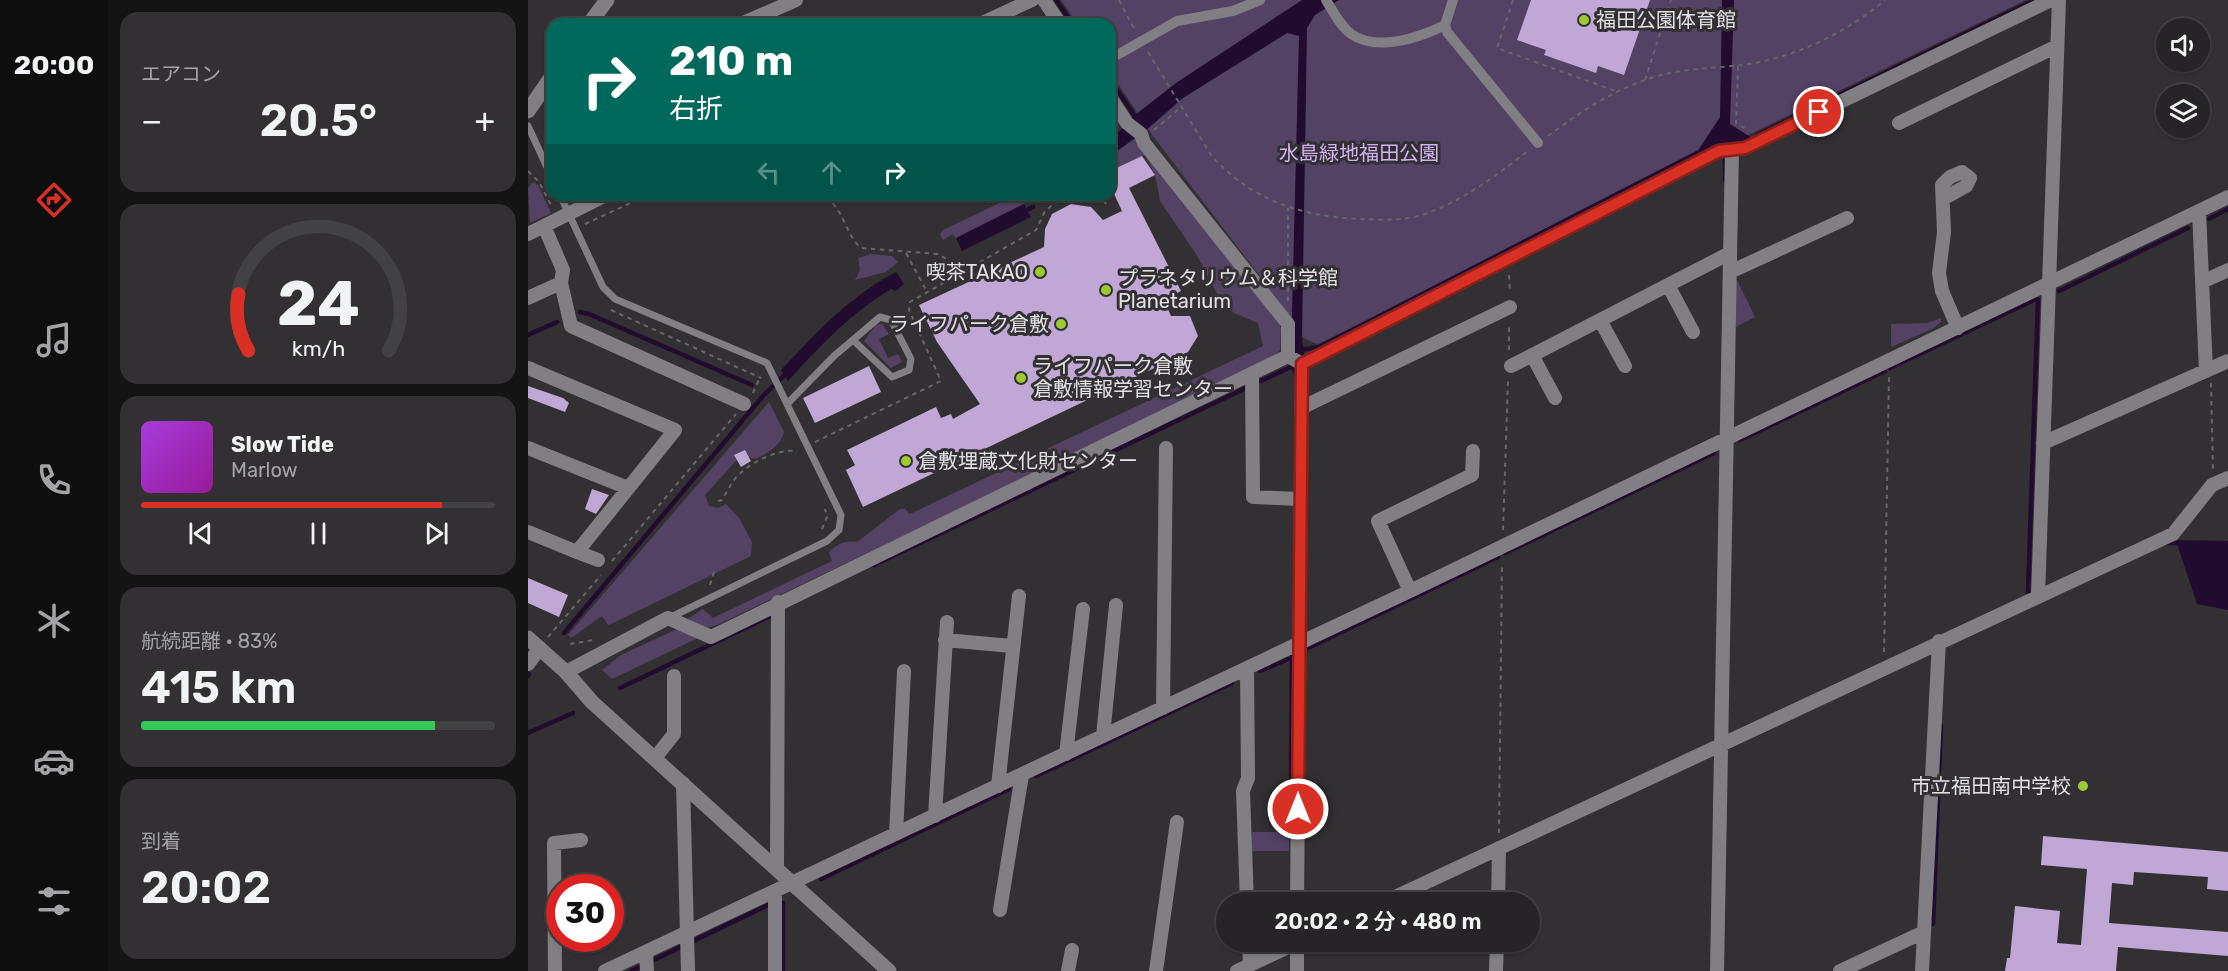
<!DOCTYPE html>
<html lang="ja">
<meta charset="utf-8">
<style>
:root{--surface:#262426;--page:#323032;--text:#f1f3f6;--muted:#a4a4a7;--line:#424143;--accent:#d93025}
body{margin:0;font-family:Rubik,"Noto Sans JP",sans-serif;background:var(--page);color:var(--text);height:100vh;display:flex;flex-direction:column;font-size:22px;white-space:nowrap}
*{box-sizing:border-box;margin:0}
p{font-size:20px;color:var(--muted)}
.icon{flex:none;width:33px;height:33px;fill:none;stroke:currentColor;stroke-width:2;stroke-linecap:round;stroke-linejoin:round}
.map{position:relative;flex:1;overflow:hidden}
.side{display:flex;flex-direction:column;gap:12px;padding:12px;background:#151415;width:420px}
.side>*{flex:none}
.top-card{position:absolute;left:18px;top:18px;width:570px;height:183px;border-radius:18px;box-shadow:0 2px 4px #0004,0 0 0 2px var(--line);background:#00695c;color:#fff;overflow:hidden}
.fabs{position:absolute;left:1628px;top:18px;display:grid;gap:12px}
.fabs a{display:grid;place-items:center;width:54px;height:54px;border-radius:50%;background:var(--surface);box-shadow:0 2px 4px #0004,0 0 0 2px var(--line);font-size:30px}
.speed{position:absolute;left:18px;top:874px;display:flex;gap:12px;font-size:30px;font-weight:700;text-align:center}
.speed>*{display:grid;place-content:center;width:78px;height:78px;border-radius:50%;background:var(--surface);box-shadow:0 2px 4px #0004,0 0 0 2px var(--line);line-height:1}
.speed .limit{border:9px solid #d22;background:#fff;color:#111}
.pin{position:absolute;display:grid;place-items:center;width:51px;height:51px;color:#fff;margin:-26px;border:3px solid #fff;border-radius:50%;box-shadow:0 2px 6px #0007}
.me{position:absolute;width:66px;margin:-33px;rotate:0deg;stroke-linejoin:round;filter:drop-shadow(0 0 4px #0008)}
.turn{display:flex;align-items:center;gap:21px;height:126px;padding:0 24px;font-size:27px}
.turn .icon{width:78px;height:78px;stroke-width:2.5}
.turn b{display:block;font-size:42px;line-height:51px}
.lanes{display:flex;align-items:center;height:57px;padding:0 24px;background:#0003;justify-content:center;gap:30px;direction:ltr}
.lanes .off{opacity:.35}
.big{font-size:45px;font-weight:600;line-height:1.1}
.side .tile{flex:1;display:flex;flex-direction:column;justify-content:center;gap:9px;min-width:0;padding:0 21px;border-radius:18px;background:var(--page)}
.side .dial{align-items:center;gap:0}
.dial svg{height:156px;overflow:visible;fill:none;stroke:var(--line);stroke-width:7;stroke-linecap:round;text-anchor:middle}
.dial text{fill:var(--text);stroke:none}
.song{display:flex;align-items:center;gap:18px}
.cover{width:72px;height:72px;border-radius:9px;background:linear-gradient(135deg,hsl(280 70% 55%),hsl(300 70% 35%))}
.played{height:6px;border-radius:3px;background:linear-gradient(90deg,var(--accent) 85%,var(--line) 85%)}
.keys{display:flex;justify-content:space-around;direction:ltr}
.heat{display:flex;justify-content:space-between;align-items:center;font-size:33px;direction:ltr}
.charge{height:9px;border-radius:4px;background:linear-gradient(90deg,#34c759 83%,var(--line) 0)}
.trip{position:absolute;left:688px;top:892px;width:324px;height:60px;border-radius:30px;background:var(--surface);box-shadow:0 2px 4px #0004,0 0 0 2px var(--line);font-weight:600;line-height:60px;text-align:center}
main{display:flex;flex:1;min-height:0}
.tab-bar{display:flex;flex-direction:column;width:108px;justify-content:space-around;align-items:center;background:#0f0e0f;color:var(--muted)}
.tab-bar .icon{width:42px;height:42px}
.tab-bar .selected{color:var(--accent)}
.tab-bar b{font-size:27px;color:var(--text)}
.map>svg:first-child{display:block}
.green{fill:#544264}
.water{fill:#210c30}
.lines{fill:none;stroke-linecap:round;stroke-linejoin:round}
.stream{stroke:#210c30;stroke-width:4.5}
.building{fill:#c0a7d6}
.path{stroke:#676668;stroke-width:2;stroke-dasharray:4.5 4.5;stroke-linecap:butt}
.service{stroke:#817f83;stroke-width:7}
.pedestrian{stroke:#817f83;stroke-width:10}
.minor{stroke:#817f83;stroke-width:14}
.tertiary{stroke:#817f83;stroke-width:15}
.route-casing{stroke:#8d1f18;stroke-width:15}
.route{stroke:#d93025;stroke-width:10}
.poi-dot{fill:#9dca31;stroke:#323033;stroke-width:2}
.labels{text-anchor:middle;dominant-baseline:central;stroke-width:6;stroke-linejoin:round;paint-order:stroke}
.poi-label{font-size:20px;fill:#e2e1e3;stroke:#323033;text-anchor:start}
.park-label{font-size:20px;fill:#d5b1f4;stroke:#323033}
</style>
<main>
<nav class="tab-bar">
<b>20:00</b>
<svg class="icon selected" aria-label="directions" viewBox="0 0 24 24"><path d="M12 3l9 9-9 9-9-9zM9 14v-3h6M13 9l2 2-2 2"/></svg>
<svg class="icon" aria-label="music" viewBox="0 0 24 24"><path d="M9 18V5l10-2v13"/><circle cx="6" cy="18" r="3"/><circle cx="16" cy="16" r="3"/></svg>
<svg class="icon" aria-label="phone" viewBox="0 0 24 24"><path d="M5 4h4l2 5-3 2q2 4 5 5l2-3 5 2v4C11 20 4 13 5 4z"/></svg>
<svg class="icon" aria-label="climate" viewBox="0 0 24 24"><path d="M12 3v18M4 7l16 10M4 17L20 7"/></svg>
<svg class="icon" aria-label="car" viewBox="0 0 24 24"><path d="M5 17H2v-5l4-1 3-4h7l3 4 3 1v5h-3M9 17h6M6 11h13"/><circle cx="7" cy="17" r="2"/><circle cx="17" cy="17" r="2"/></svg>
<svg class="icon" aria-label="filters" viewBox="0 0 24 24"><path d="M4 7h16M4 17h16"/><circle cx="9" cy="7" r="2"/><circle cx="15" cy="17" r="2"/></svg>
</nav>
<section class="side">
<div class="tile"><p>エアコン</p>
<div class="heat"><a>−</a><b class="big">20.5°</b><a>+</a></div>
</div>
<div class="tile dial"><svg viewBox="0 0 100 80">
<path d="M14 69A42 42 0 1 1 86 69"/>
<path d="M14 69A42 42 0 0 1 9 40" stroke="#d93025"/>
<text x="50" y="56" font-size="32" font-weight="700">24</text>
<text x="50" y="72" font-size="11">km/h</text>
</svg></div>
<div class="tile">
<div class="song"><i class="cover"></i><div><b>Slow Tide</b><p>Marlow</p></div></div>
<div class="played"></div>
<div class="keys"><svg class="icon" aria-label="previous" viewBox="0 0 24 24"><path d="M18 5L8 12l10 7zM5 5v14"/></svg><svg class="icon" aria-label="pause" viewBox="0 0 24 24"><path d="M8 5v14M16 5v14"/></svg><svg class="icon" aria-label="next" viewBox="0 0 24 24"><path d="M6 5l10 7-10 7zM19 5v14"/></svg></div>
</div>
<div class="tile"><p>航続距離 · 83%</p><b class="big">415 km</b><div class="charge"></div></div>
<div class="tile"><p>到着</p><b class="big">20:02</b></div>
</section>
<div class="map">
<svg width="1700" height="971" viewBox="0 0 1700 971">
<rect width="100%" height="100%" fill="#323033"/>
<path class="green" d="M533,0H1498L790,344C769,337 764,329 756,308L625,136L582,72V24H549Z
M610,136L748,318L753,328L752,350L744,359L189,625L172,630L155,622L175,609L185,618L304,561L301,552C309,544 318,540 329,542L372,509H377L382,514L735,346L730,323L706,313L694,303L668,254L632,201L627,175L617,155L582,171V156Z
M5,182L10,185L23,213L2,223L0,188Z
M488,195H491L496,204L428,238L425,234L415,240L412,234L415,230Z
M343,254L364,256L370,262L358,272L327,280L332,270L330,258Z
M1209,280L1227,317L1206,328V285Z
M1413,318V322L1404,329L1363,347V324L1400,323Z
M354,324L361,334L351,339L360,358L370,354L374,362L363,368L336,341L348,325Z
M241,402L256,432C253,446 239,453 228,459L221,457L217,451L177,495L181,506L190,508L198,504L211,518L224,542L223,556L83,624L80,625L74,616L43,638L40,635Z
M151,628L170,638L84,679L74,670L93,655Z
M724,832H761V851H724Z"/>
<path class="water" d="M774,0H811L787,15L779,28L774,339L777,358L763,352L771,36L759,33L655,98L616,132L602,119L648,83Z
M1194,0H1206L1202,124L1224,138L1175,157L1171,149L1192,117Z
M598,125L610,136L582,156V140Z
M496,204L503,217L434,251L428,238Z
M368,272L376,284L368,291L363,289C322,314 292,346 260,381L253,370C289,332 322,296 368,272Z
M1650,540L1700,541V610L1669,604L1649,544Z"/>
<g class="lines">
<path class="stream" d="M528,0L545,24
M438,24L450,19
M582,79L608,118
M1229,135L1506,0
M1197,180V159
M495,212L505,207
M1681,219L1700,209
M1531,291L1660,228
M52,312L61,314L224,385
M0,335L29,322
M772,350L791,347L1177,149
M1362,368L1508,299
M733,381L765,366L768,374
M1212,440L1357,371
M1637,543H1649
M977,553L1186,453
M346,565L718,388
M1500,592L1510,299
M36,633L235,396L261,371
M780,648L970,557
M732,671L760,659
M0,676L1,674
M92,688L242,616
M0,733L45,713
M508,776L704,683
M763,777L764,657
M293,879L481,789
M255,903V971
M1405,924L1413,726
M776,945L783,942
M103,971L240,905"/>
</g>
<path class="building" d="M1003,0H1122L1096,75L1070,66L1068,73L1016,55L1018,50L989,40Z
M614,156L627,175L601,188L653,291L636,300L643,316H662L670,336L660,352L335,507L318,470L327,465L319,450L408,407L413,418L423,414L425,419L452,404L409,342L391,305L516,247L517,229L524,214L543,204L563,207L575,220L594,211L582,185V171Z
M341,366L353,392L287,423L275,398Z
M0,386L35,398L41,403L37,412L0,398Z
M217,450L223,461L213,467L206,455Z
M64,489L81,495L68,514L57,509Z
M0,578L40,595L31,617L0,603Z
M1515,836L1700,852V891L1679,889L1680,877L1606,872L1605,885L1584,883L1581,923L1700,932V956L1590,947L1588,971H1477L1479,958H1482L1487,906L1532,911L1529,943L1553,945L1559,869L1513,865Z"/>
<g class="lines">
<path class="path" d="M591,0L608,32
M985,0L969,48L1090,92
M620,52L683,155C722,200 775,217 833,219C854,220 877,221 897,214C936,200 969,175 1001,150
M1210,66L1208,124L1221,130
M1117,80L1143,0
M19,119L22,146
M626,130L651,109
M1020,136C1052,112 1085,90 1123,78C1150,69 1176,69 1204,66C1260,61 1314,36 1357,0
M0,171L11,182L24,207
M209,195L221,201L298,198C316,209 317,234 333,248L410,254L436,269
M568,195L581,206
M57,224L120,195
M378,253L398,290
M981,275L982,293
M760,301V208
M83,310L233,378
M981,350V323
M1683,383L1685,471
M225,393L232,377
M287,442L413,381L381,310L382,302L508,230L517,211L537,195
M190,501L194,500C198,493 202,486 206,480C218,464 250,448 269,451
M294,529L299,517L297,509
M975,530L980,380
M84,561L208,414
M182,585L186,572
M20,637L73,575
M42,644L66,640
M1356,652L1361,376
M971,833L974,563"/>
<path class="service" d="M0,126L24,178
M32,195L75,287L87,299L239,363L313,515L311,530L299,541L143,617
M260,403L306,356L352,317L363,320L383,359L381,370L364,377L326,341"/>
<path class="pedestrian" d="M798,0C805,11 812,26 823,34C849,52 891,38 917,25
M925,0L917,25L919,32L1010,143
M582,59L649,21L705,11L732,0"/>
<path class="minor" d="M516,0L532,24
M213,24L268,0
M452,24L504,0
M582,97L599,123L613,134L616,143L760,324V356
M1371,123L1529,46
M1415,199L1438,186L1442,178L1434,172L1422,177L1414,185L1416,232L1411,273L1414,291L1430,328
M1671,211L1678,371
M16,226L35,270L33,283L43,326L216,404
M0,234L78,195
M1202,272L1319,218
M1674,282L1700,270
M1140,285L1165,332
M0,298L33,283
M1072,320L1097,366
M1004,355L1027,398
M983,366L1202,253
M0,368L147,430L49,552L0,532
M724,374L725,497L772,499
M773,408L982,307
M1515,443L1700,361
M0,448L100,488
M49,552L70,560
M882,591L850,521L944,475L945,451
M1510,596L1531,0
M417,640L484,646
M0,664L12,648
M719,668L720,778L715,791L719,903
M38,672L140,618L183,637L760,356L774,364L1191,151L1217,148L1523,0
M635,708L638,448
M575,736L588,605
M538,754L555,609
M127,758L146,734V676
M155,783L160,971
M470,786L491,596
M407,816L419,622
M368,834L376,671
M249,869L250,602
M769,903L774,364
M854,903L1645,534L1684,485L1700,478
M970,903L971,848
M472,910L494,775
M721,942L722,965
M118,952L119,971
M27,971L26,843L53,840
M77,971L882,591L1700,197
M247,971V891
M540,971L544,950
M628,971L649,822
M709,971L771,942
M769,971V942
M968,971L969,942
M1189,971L1204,149
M1312,971L1396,932
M1394,971L1411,641"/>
<path class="tertiary" d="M61,24L79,0
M0,111L24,76
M0,638L38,672L64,702L361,971"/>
</g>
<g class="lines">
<g class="route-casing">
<path id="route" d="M770,809L774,364L1191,151L1217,148L1291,112"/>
</g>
<use href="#route" class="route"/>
</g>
<g class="poi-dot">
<circle cx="1056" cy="20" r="6"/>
<circle cx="512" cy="272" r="6"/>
<circle cx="578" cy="290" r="6"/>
<circle cx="533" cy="324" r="6"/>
<circle cx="493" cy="378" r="6"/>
<circle cx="378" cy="461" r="6"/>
<circle cx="1555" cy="786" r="6"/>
</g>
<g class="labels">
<g class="poi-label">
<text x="1068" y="20">福田公園体育館</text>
<text x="500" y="272" text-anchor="end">喫茶TAKAO</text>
<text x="590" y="278">プラネタリウム＆科学館<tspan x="590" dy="23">Planetarium</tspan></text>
<text x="521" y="324" text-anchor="end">ライフパーク倉敷</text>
<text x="505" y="366">ライフパーク倉敷<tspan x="505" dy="23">倉敷情報学習センター</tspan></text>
<text x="390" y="461">倉敷埋蔵文化財センター</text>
<text x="1543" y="786" text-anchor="end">市立福田南中学校</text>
</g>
<g class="park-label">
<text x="831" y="153">水島緑地福田公園</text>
</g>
</g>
</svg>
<div class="fabs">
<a><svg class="icon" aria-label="sound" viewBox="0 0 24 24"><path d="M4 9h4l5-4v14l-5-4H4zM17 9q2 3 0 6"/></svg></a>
<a><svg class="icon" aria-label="layers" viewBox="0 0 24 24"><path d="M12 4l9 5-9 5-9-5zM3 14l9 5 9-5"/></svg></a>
</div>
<div class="speed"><div class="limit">30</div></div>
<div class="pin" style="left:1291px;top:112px;background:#d93025"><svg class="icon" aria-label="arrive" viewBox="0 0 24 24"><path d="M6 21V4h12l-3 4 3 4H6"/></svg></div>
<svg class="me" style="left:770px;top:809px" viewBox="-20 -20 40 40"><circle r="17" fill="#d93025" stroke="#fff" stroke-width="3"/><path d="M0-11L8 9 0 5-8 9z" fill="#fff"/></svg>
<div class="trip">20:02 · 2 分 · 480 m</div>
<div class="top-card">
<div class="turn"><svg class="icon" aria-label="right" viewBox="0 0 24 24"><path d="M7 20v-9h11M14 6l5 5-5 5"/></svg><div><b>210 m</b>右折</div></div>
<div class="lanes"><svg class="icon off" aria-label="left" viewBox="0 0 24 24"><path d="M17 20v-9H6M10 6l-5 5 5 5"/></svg><svg class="icon off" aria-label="ahead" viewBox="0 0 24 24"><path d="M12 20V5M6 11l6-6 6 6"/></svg><svg class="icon" aria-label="right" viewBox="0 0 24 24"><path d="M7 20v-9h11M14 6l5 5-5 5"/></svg></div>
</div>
</div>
</main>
